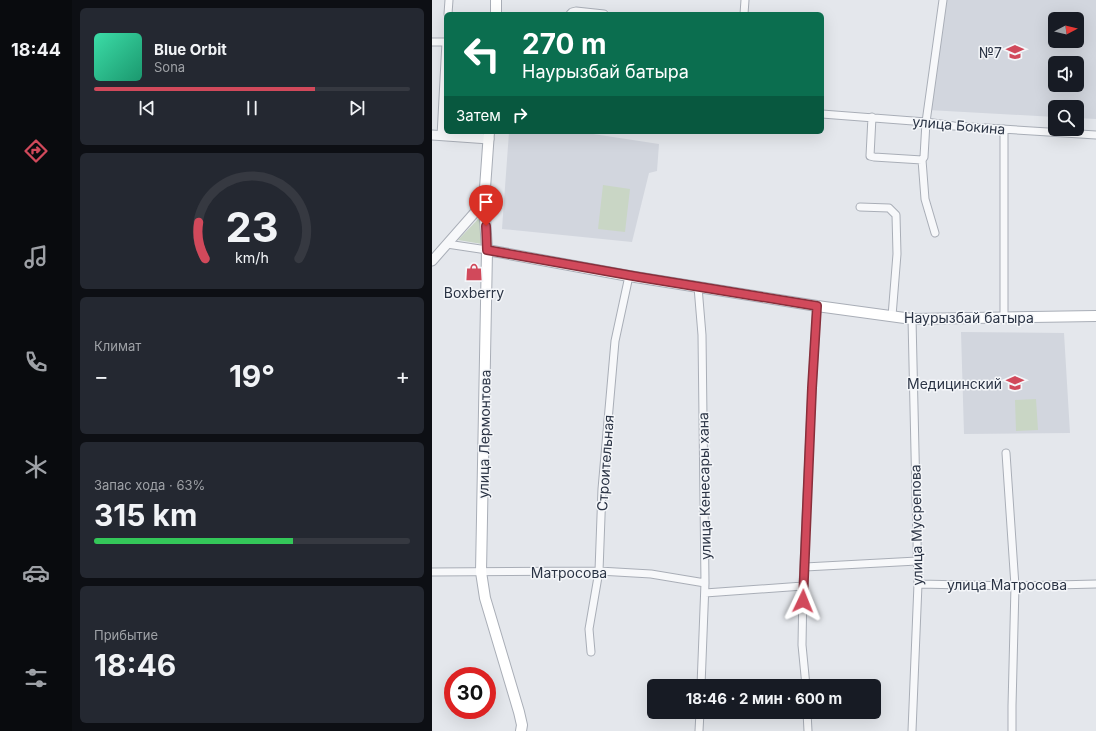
<!DOCTYPE html>
<html lang="ru">
<meta charset="utf-8">
<style>
:root{--surface:#171b24;--page:#242831;--text:#f1f3f6;--muted:#9ea1a6;--line:#363941;--accent:#d1495b}
body{margin:0;font-family:Inter,sans-serif;background:var(--page);color:var(--text);height:100vh;display:flex;flex-direction:column;font-size:15px;white-space:nowrap}
*{box-sizing:border-box;margin:0}
p{font-size:13px;color:var(--muted)}
.icon{flex:none;width:22px;height:22px;fill:none;stroke:currentColor;stroke-width:2;stroke-linecap:round;stroke-linejoin:round}
.map{position:relative;flex:1;overflow:hidden}
.drawer{display:flex;flex-direction:column;gap:8px;padding:8px;background:#0d0f14;width:360px}
.drawer>*{flex:none}
.top-card{position:absolute;left:12px;top:12px;width:380px;height:122px;border-radius:6px;box-shadow:0 4px 16px #0002;background:#0b6e4f;color:#fff;overflow:hidden}
.needle{width:26px;rotate:83deg}
.buttons{position:absolute;left:616px;top:12px;display:grid;gap:8px}
.buttons a{display:grid;place-items:center;width:36px;height:36px;border-radius:6px;background:var(--surface);box-shadow:0 4px 16px #0002;font-size:20px}
.speed{position:absolute;left:12px;top:667px;display:flex;gap:8px;font-size:20px;font-weight:700;text-align:center}
.speed>*{display:grid;place-content:center;width:52px;height:52px;border-radius:50%;background:var(--surface);box-shadow:0 4px 16px #0002;line-height:1}
.speed .limit{border:6px solid #d22;background:#fff;color:#111}
.pin{position:absolute;display:grid;place-items:center;width:34px;height:34px;color:#fff;margin:-41px -17px;border-radius:50% 50% 50% 0;rotate:-45deg;box-shadow:0 0 4px #0007}
.pin .icon{rotate:45deg}
.me{position:absolute;width:44px;margin:-22px;rotate:2deg;stroke-linejoin:round;filter:drop-shadow(0 0 3px #0008)}
.turn{display:flex;align-items:center;gap:14px;height:84px;padding:0 12px;font-size:18px}
.turn .icon{width:52px;height:52px;stroke-width:2.5}
.turn b{display:block;font-size:28px;line-height:34px}
.then{display:flex;align-items:center;height:38px;padding:0 12px;background:#0003;gap:8px;font-size:15px}
.big{font-size:30px;font-weight:700;line-height:1.1}
.drawer .tile{flex:1;display:flex;flex-direction:column;justify-content:center;gap:6px;min-width:0;padding:0 14px;border-radius:6px;background:var(--page)}
.drawer .dial{align-items:center;gap:0}
.dial svg{height:104px;overflow:visible;fill:none;stroke:var(--line);stroke-width:7;stroke-linecap:round;text-anchor:middle}
.dial text{fill:var(--text);stroke:none}
.song{display:flex;align-items:center;gap:12px}
.cover{width:48px;height:48px;border-radius:6px;background:linear-gradient(135deg,hsl(160 70% 55%),hsl(160 70% 35%))}
.played{height:4px;border-radius:2px;background:linear-gradient(90deg,var(--accent) 70%,var(--line) 70%)}
.keys{display:flex;justify-content:space-around;direction:ltr}
.heat{display:flex;justify-content:space-between;align-items:center;font-size:22px;direction:ltr}
.charge{height:6px;border-radius:3px;background:linear-gradient(90deg,#34c759 63%,var(--line) 0)}
.trip{position:absolute;left:215px;top:679px;width:234px;height:40px;border-radius:6px;background:var(--surface);box-shadow:0 4px 16px #0002;font-weight:700;line-height:40px;text-align:center}
main{display:flex;flex:1;min-height:0}
.dock{display:flex;flex-direction:column;width:72px;justify-content:space-around;align-items:center;background:#090b0e;color:var(--muted)}
.dock .icon{width:28px;height:28px}
.dock .active{color:var(--accent)}
.dock b{font-size:18px;color:var(--text)}
.map>svg:first-child{display:block}
.built{fill:#d2d6de;fill-rule:evenodd}
.green{fill:#c9d6c5}
.lines{fill:none;stroke-linecap:round;stroke-linejoin:round}
.minor-casing{stroke:#a9aeb7;stroke-width:9}
.tertiary-casing{stroke:#a9aeb7;stroke-width:11}
.secondary-casing{stroke:#a9aeb7;stroke-width:12}
.minor{stroke:#f7f8fa;stroke-width:7}
.tertiary{stroke:#f7f8fa;stroke-width:9}
.secondary{stroke:#fff;stroke-width:10}
.route-casing{stroke:#882f3b;stroke-width:10}
.route{stroke:#d1495b;stroke-width:7}
.labels{text-anchor:middle;dominant-baseline:central;stroke-width:3;stroke-linejoin:round;paint-order:stroke}
.poi-label{font-size:14px;fill:#2b3445;stroke:#f4f6f9;text-anchor:end}
.street-label{font-size:14px;fill:#2b3445;stroke:#f4f6f9}
</style>
<main>
<nav class="dock">
<b>18:44</b>
<svg class="icon active" aria-label="directions" viewBox="0 0 24 24"><path d="M12 3l9 9-9 9-9-9zM9 14v-3h6M13 9l2 2-2 2"/></svg>
<svg class="icon" aria-label="music" viewBox="0 0 24 24"><path d="M9 18V5l10-2v13"/><circle cx="6" cy="18" r="3"/><circle cx="16" cy="16" r="3"/></svg>
<svg class="icon" aria-label="phone" viewBox="0 0 24 24"><path d="M5 4h4l2 5-3 2q2 4 5 5l2-3 5 2v4C11 20 4 13 5 4z"/></svg>
<svg class="icon" aria-label="climate" viewBox="0 0 24 24"><path d="M12 3v18M4 7l16 10M4 17L20 7"/></svg>
<svg class="icon" aria-label="car" viewBox="0 0 24 24"><path d="M5 17H2v-5l4-1 3-4h7l3 4 3 1v5h-3M9 17h6M6 11h13"/><circle cx="7" cy="17" r="2"/><circle cx="17" cy="17" r="2"/></svg>
<svg class="icon" aria-label="filters" viewBox="0 0 24 24"><path d="M4 7h16M4 17h16"/><circle cx="9" cy="7" r="2"/><circle cx="15" cy="17" r="2"/></svg>
</nav>
<section class="drawer">
<div class="tile">
<div class="song"><i class="cover"></i><div><b>Blue Orbit</b><p>Sona</p></div></div>
<div class="played"></div>
<div class="keys"><svg class="icon" aria-label="previous" viewBox="0 0 24 24"><path d="M18 5L8 12l10 7zM5 5v14"/></svg><svg class="icon" aria-label="pause" viewBox="0 0 24 24"><path d="M8 5v14M16 5v14"/></svg><svg class="icon" aria-label="next" viewBox="0 0 24 24"><path d="M6 5l10 7-10 7zM19 5v14"/></svg></div>
</div>
<div class="tile dial"><svg viewBox="0 0 100 80">
<path d="M14 69A42 42 0 1 1 86 69"/>
<path d="M14 69A42 42 0 0 1 9 41" stroke="#d1495b"/>
<text x="50" y="56" font-size="32" font-weight="700">23</text>
<text x="50" y="72" font-size="11">km/h</text>
</svg></div>
<div class="tile"><p>Климат</p>
<div class="heat"><a>−</a><b class="big">19°</b><a>+</a></div>
</div>
<div class="tile"><p>Запас хода · 63%</p><b class="big">315 km</b><div class="charge"></div></div>
<div class="tile"><p>Прибытие</p><b class="big">18:46</b></div>
</section>
<div class="map">
<svg width="664" height="731" viewBox="0 0 664 731">
<rect width="100%" height="100%" fill="#e4e7ec"/>
<path class="built" d="M508,0H664V119L645,118V107H623V117L496,110ZM623,19H645V41H623ZM623,63H645V85H623Z
M77,132H148L227,144L225,171L217,173L200,242L70,229Z
M529,332L632,333L638,433L532,434Z"/>
<path class="green" d="M171,185L198,189L193,232L166,229Z
M49,216L50,244L26,240Z
M604,399L606,430L584,431L583,400Z"/>
<g class="lines">
<g class="minor-casing">
<path id="minor" d="M16,14L17,0
M138,14L140,12L144,11L172,14
M312,14L313,0
M0,42H14
M390,114L494,122L522,126L664,135
M440,117L438,156L442,157L490,160
M9,136L14,42
M428,207L457,208L464,215L465,254L460,316
M503,233L493,199L490,160L492,157L494,122L511,0
M15,244L55,250
M266,287L270,335L273,583L269,686
M572,318V129
M480,319L486,584L480,731
M574,453L583,586L580,706V731
M373,567L485,561
M0,572L167,571L219,574L273,583
M486,584L583,586L664,584
M273,593L371,586
M159,652L157,629L167,571L170,489L183,341L197,276
M374,686L370,645L371,586L380,388L385,306
M375,712L376,731
M267,731L268,712"/>
</g>
<g class="tertiary-casing">
<path id="tertiary" d="M0,135L57,139
M0,261L52,202"/>
</g>
<g class="secondary-casing">
<path id="secondary" d="M64,14V0
M57,132L52,202L55,250L49,572L53,598L87,712L90,725L89,731
M55,250L197,276L385,306L480,319L664,316"/>
</g>
<use href="#minor" class="minor"/>
<use href="#tertiary" class="tertiary"/>
<use href="#secondary" class="secondary"/>
</g>
<g class="lines">
<g class="route-casing">
<path id="route" d="M54,226L55,250L207,277L385,306L380,388L371,601"/>
</g>
<use href="#route" class="route"/>
</g>
<defs>
<g id="school-bare" transform="scale(1.38)"><path d="M0-5L7-2L0 1L-7-2ZM-4 1L0 2.5L4 1V4Q0 6-4 4Z" fill="#d1495b" stroke="#f4f6f9" stroke-width="2.5" paint-order="stroke"/></g>
<g id="shop-bare" transform="scale(1.38)"><path d="M-5-2.5h2.3a2.7 3.5 0 0 1 5.4 0H5L5.5 6h-11ZM-1.5-2.5h3a1.5 2.3 0 0 0-3 0Z" fill="#d1495b" stroke="#f4f6f9" stroke-width="2.5" paint-order="stroke"/></g>
<g id="university-bare" transform="scale(1.38)"><path d="M0-5L7-2L0 1L-7-2ZM-4 1L0 2.5L4 1V4Q0 6-4 4Z" fill="#d1495b" stroke="#f4f6f9" stroke-width="2.5" paint-order="stroke"/></g>
</defs>
<g fill-rule="evenodd">
<use href="#school-bare" x="583" y="52"/>
<use href="#shop-bare" x="42" y="272"/>
<use href="#university-bare" x="583" y="383"/>
</g>
<g class="labels">
<g class="poi-label">
<text x="570" y="52">№7</text>
<text x="42" y="292" text-anchor="middle">Boxberry</text>
<text x="570" y="383">Медицинский</text>
</g>
<g class="street-label">
<text transform="translate(527 125) rotate(5)">улица Бокина</text>
<text x="537" y="317">Наурызбай батыра</text>
<text transform="translate(52 434) rotate(-89)">улица Лермонтова</text>
<text transform="translate(173 463) rotate(-86)">Строительная</text>
<text transform="translate(272 486) rotate(-91)">улица Кенесары хана</text>
<text transform="translate(484 525) rotate(-91)">улица Мусрепова</text>
<text x="137" y="572">Матросова</text>
<text x="575" y="584">улица Матросова</text>
</g>
</g>
</svg>
<div class="buttons">
<a><svg class="needle" viewBox="-14 -14 28 28"><path d="M0-13l5 13h-10z" fill="#e53935"/><path d="M0 13l5-13h-10z" fill="#9ea1a6"/></svg></a>
<a><svg class="icon" aria-label="sound" viewBox="0 0 24 24"><path d="M4 9h4l5-4v14l-5-4H4zM17 9q2 3 0 6"/></svg></a>
<a><svg class="icon" aria-label="search" viewBox="0 0 24 24"><circle cx="10" cy="10" r="6"/><path d="M15 15l6 6"/></svg></a>
</div>
<div class="speed"><div class="limit">30</div></div>
<div class="pin" style="left:54px;top:226px;background:#d93025"><svg class="icon" aria-label="arrive" viewBox="0 0 24 24"><path d="M6 21V4h12l-3 4 3 4H6"/></svg></div>
<svg class="me" style="left:371px;top:601px" viewBox="-20 -20 40 40"><path d="M0-17L14 15 0 8-14 15z" fill="#d1495b" stroke="#fff" stroke-width="4"/></svg>
<div class="trip">18:46 · 2 мин · 600 m</div>
<div class="top-card">
<div class="turn"><svg class="icon" aria-label="left" viewBox="0 0 24 24"><path d="M17 20v-9H6M10 6l-5 5 5 5"/></svg><div><b>270 m</b>Наурызбай батыра</div></div>
<div class="then">Затем<svg class="icon" aria-label="right" viewBox="0 0 24 24"><path d="M7 20v-9h11M14 6l5 5-5 5"/></svg></div>
</div>
</div>
</main>
